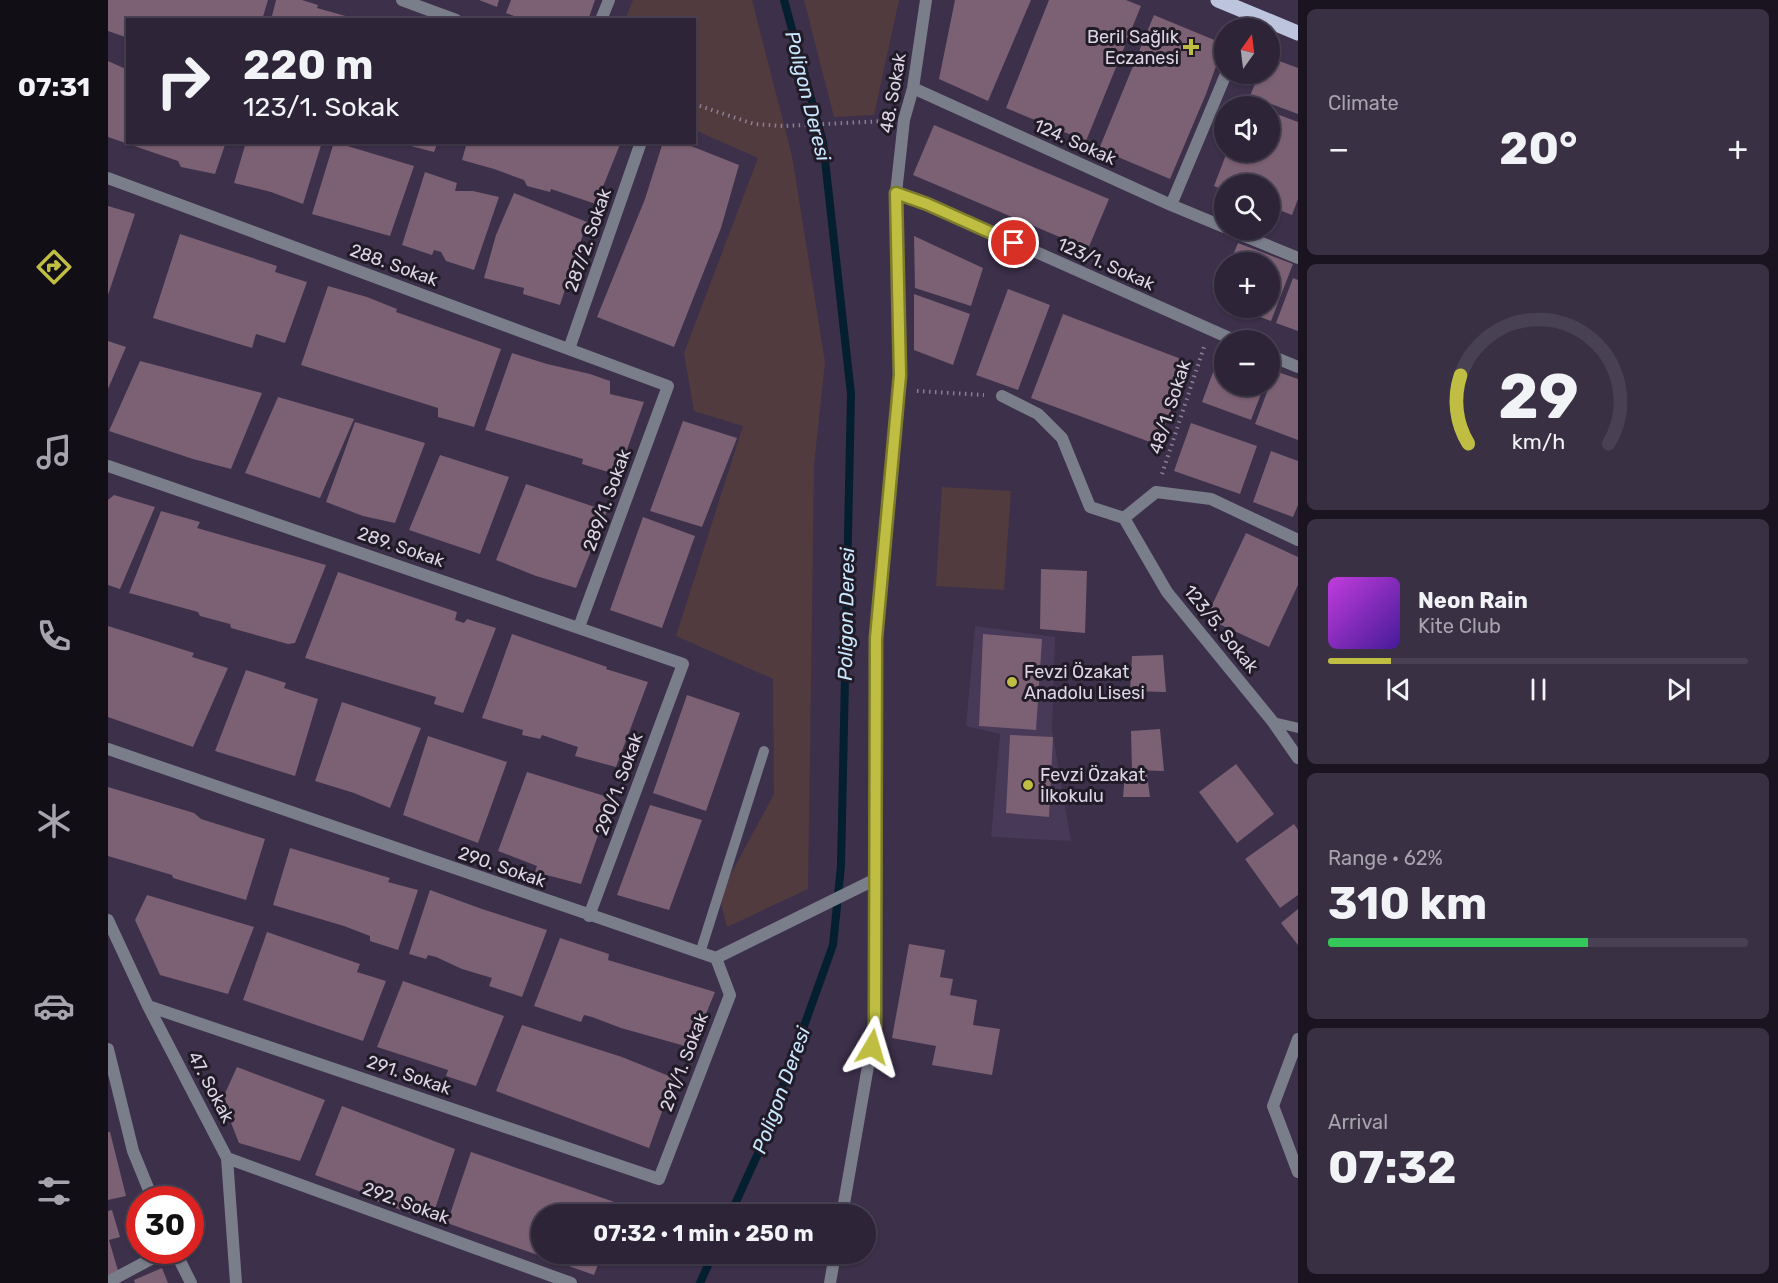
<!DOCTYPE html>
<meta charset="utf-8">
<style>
:root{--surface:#2d2438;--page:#393043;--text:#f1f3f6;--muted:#a7a4ae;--line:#484153;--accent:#bfbe42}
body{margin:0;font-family:Rubik,sans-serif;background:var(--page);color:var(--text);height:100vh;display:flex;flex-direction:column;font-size:22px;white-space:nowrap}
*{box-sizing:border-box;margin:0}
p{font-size:20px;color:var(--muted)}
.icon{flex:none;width:33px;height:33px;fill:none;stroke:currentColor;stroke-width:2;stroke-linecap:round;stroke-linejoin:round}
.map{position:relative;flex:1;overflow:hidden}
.details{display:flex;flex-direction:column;gap:9px;padding:9px;background:#19141f;width:480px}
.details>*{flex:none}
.top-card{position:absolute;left:18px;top:18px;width:570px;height:126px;border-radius:0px;box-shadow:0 2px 4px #0004,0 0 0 2px var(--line);background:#2d2438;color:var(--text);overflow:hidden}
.needle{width:39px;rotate:14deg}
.fabs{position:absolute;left:1106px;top:18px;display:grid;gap:12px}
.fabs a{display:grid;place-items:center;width:66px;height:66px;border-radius:50%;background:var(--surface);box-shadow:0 2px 4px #0004,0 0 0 2px var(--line);font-size:30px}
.speed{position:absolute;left:18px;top:1186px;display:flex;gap:12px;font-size:30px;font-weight:700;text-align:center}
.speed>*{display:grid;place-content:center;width:78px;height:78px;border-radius:50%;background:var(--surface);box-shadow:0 2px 4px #0004,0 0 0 2px var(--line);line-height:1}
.speed .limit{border:9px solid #d22;background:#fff;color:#111}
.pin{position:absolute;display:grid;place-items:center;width:51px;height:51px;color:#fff;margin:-26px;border:3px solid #fff;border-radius:50%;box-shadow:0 2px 6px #0007}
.me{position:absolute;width:66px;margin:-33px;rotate:7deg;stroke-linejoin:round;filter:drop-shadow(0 0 4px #0008)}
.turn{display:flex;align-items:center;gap:21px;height:126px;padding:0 18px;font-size:27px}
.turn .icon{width:78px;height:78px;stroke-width:2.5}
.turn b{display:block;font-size:42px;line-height:51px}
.big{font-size:45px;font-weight:700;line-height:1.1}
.details .tile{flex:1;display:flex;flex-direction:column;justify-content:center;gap:9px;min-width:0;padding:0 21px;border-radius:9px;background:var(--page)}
.details .dial{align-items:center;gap:0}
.dial svg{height:156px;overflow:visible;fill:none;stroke:var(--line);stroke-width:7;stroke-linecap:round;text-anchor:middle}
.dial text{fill:var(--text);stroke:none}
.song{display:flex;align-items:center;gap:18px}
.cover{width:72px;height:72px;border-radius:9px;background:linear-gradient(135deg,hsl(290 70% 55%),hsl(260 70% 35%))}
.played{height:6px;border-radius:3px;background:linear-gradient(90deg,var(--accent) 15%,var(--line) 15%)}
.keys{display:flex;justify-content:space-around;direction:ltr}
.heat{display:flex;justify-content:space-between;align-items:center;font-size:33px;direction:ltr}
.charge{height:9px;border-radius:4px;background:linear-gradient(90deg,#34c759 62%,var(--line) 0)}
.trip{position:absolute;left:423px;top:1204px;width:345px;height:60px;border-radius:30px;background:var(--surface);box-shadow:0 2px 4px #0004,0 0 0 2px var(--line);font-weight:700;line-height:60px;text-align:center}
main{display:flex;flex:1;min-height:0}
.dock{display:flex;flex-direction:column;width:108px;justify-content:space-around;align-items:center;background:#120e16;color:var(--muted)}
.dock .icon{width:42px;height:42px}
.dock .on{color:var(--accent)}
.dock b{font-size:27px;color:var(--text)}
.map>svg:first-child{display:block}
.built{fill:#483959}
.green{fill:#523b3e}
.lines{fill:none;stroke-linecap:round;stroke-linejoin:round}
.stream{stroke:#041f2f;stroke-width:8}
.building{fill:#7c6073}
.path{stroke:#8a8095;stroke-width:4;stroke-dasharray:1.5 4.5;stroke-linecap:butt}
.lane{stroke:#7a7d8a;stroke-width:10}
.street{stroke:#7a7d8a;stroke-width:12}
.primary{stroke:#bcc4de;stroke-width:15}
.route-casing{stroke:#7c7c2b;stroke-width:15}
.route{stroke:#bfbe42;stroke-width:10}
.poi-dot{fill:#bfbe42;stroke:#201b27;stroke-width:2}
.labels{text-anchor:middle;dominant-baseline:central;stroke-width:6;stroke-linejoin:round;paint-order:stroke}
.poi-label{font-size:18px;fill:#ddd5e6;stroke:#201b27;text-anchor:start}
.street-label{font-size:18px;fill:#ddd5e6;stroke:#201b27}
.water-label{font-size:20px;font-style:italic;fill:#c8e7fe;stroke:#201b27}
</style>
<main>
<nav class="dock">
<b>07:31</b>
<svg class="icon on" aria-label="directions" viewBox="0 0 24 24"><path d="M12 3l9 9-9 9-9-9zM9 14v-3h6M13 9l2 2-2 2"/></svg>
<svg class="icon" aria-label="music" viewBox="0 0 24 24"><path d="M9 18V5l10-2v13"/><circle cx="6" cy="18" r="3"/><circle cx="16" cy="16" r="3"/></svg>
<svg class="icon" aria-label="phone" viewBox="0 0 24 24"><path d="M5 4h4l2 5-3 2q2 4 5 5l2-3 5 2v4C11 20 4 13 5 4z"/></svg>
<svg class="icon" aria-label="climate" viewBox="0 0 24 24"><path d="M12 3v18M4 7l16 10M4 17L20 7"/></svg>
<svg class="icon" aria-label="car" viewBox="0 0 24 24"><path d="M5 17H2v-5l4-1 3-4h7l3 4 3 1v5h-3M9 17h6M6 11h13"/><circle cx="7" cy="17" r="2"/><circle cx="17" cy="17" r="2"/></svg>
<svg class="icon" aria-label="filters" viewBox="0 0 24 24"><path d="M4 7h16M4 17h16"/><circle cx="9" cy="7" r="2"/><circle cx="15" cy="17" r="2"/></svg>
</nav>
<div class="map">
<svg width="1190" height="1283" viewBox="0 0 1190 1283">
<rect width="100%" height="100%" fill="#3c304a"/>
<path class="built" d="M867,626L947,637L944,730L963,841L883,837L892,734L858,726Z"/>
<path class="green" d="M525,0H644L684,156L717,362L706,465L700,889L619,927L611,896L666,794L665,679L568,636L635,426L586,411L576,353L650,158L587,130L586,20H517Z
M696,0H791L766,115L726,117Z
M834,487L903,491L896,590L828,586Z"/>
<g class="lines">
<path class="stream" d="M622,1215L652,1149L725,945L733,866L743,394L715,142L676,0
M592,1283L605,1254"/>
</g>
<path class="building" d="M0,0H160L154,20H20V38L0,31Z
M168,0H194L210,5L209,8L241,17L240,20H163Z
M371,0H391L389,7Z
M403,0H487L480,20H417L398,13Z
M847,0H923L880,101L831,79Z
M941,0H1018L1033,6L978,141L898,108Z
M1046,15L1116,44L1098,94L1062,179L991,149Z
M1161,57L1190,68V114L1142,96L1151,74H1161Z
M0,61L20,70V142H118L107,174L73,167L70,161L0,137Z
M1161,111L1190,122V199L1184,215L1161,206V184H1116V190L1106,186L1119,152H1161Z
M826,125L1001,199L980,249L805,175Z
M138,142H214L195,204L163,192L126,183Z
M226,142L306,166L282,236L204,214Z
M299,142H330L326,152L299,145Z
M359,142H513L488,204L443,189L442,192L419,186L416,180L386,169L354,160Z
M555,142H573L631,165L613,228L566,347L489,317L537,199Z
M317,172L349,183L347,191H365L391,197L366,270L338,261L333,252L326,250L324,255L294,245Z
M406,193L479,222L452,305L415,294L416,288L376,278L388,235Z
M0,206L27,214L0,295Z
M72,234L169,266L167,272L199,282L177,343L148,334L144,348L45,318Z
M806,236L875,268L863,306L807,288Z
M1130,243L1185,264L1163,321L1128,308H1161V262H1122Z
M1116,278V303L1107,300Z
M1185,278L1190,280V331L1168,323Z
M220,286L259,297L289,309L288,312L393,349L366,427L330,417V408L193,365Z
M900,289L942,305L910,390L868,375Z
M806,294L862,314L845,365L806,350Z
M955,314L1081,362L1050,445L923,398Z
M0,341L18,347L0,389Z
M1114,348L1116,349V386H1156L1143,420L1094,402Z
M404,353L439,364L482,374L502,381V394L536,402L510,475L474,464L475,459L377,430Z
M32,361L154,393L123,469L85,459L1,431Z
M1167,371L1190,379V440L1147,424Z
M170,397L246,419L212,498L137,473Z
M575,421L629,438L594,527L542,511Z
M247,422L317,443L287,523L255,516L218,502Z
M1083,423L1149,446L1132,494L1066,471Z
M1163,451L1190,461V505L1185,517L1145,502Z
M332,455L401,477L372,554L301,530Z
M418,484L499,511L468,588L428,576L388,560Z
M6,495L47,507L12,589L0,585V500Z
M53,511L92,522L89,528L218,565L187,643L180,644L123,628L122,624L92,616L90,612L21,593Z
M535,517L587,536L554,628L502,610Z
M1138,533L1190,557V585L1161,647L1098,618Z
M933,569L979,571L977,633L932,629Z
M230,572L349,612L347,620L356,623L359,619L388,628L355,713L326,704L328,697L197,658Z
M0,626L86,653L84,657L120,668L85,747L0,717Z
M404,634L499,667L498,669L540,682L508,767L467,756L470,747L434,735L432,739L414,735L415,730L374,718Z
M875,634L934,639L928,730L871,726Z
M1055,655L1058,692L1022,691L1024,656Z
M138,670L178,683L176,688L210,699L187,776L107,751Z
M579,695L632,713L598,811L545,793Z
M234,702L313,728L282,808L246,793L207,781Z
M1052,729L1056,771L1024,770L1023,731Z
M902,735L945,737L941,817L898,813Z
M320,736L399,762L370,843L295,815Z
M1128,764L1166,814L1129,843L1091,792Z
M419,772L503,798L473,884L427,872L429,866L390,851Z
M1017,773L1039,774L1042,797H1015Z
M0,787L86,813L93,819L157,839L138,900L65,878L64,875L0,856Z
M542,805L594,820L561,910L509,895Z
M1186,824L1190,830V895L1172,908L1137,859Z
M182,848L282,878L280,882L310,890L290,950L262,941V936L236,926L165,905Z
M322,890L374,909L439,930L414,997L381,986L384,978L354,969L328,957L320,955L318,959L301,954Z
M39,895L146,927L120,994L52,975L27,920Z
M1190,909V945L1173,923Z
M159,932L252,964L249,972L278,981L255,1041L135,1000Z
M452,938L501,954L500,960L607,992L584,1048L513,1028L484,1017L476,1015L473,1022L426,1006Z
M801,944L837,950L832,977L845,979L842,995L869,1000L865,1025L892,1029L884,1075L824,1065L828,1046L784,1038Z
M295,981L396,1016L368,1086L338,1076L340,1070L269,1047Z
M414,1025L514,1057L566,1078L541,1148L388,1091Z
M129,1067L217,1100L192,1161L131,1143L114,1100Z
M234,1106L347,1149L323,1221L255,1196L256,1193L207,1175Z
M0,1132H2L18,1196L0,1200Z
M363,1152L515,1205L511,1215H434V1254H494L486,1275L339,1223Z
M4,1210L12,1237L1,1240L11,1274L0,1277V1211Z
M54,1268L60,1283H27L26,1280Z"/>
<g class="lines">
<path class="path" d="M586,104L646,124L676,126L777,121
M809,391L876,395
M1054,474L1096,347"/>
<path class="lane" d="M1165,722L1190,728
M592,953L656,751"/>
<path class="street" d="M294,0L348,20
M493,20L501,0
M1137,28L1143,14
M805,88L1063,205L1116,227
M0,178L560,386L471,627
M788,193L820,204L1126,340
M1063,205L1118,74
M1122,230L1190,258
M461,349L533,142
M1161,355L1190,367
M894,396L930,414L954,438L982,507L1016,518
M0,466L575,664L481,916
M1016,518L1059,592L1165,722L1190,758
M1016,518L1048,492L1103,499L1190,540
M0,749L608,958L768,879
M0,920L40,1006L119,1158L128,1283
M40,1006L551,1179L622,995L608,958
M1190,1039L1165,1106L1190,1172
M0,1049L25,1151L45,1200
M119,1158L463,1283
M734,1215L767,1026L768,638L792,375L788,193L796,120L805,88L818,0
M67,1251L83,1283
M0,1282L58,1251
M722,1283L727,1254"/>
<path class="primary" d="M1110,0L1190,33"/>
</g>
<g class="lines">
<g class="route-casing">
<path id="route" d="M764,1047L767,1026L768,638L792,375L788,193L819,204L906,243"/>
</g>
<use href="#route" class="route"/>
</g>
<g class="poi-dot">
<path d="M1080 38h6v6h6v6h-6v6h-6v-6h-6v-6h6z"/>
<circle cx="904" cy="682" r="6"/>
<circle cx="920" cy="785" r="6"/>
</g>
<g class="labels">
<g class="poi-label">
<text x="1071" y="37" text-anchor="end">Beril Sağlık<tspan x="1071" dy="21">Eczanesi</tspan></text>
<text x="916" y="672">Fevzi Özakat<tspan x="916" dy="21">Anadolu Lisesi</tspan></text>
<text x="932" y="775">Fevzi Özakat<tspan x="932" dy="21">İlkokulu</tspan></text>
</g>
<g class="street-label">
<text transform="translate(785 93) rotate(-80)">48. Sokak</text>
<text transform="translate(967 142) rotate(24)">124. Sokak</text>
<text transform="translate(480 240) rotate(-71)">287/2. Sokak</text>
<text transform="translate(998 264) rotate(24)">123/1. Sokak</text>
<text transform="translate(286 265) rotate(20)">288. Sokak</text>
<text transform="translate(1062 407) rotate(-72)">48/1. Sokak</text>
<text transform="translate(499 500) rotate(-70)">289/1. Sokak</text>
<text transform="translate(293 547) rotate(19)">289. Sokak</text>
<text transform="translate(1113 629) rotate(51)">123/5. Sokak</text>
<text transform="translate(511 784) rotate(-70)">290/1. Sokak</text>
<text transform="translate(394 867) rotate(19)">290. Sokak</text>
<text transform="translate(576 1062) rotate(-69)">291/1. Sokak</text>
<text transform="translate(301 1075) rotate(19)">291. Sokak</text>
<text transform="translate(103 1087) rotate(62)">47. Sokak</text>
<text transform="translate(298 1203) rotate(20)">292. Sokak</text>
</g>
<g class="water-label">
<text transform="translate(700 96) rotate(76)">Poligon Deresi</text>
<text transform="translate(738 614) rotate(-89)">Poligon Deresi</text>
<text transform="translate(673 1090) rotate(-70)">Poligon Deresi</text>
</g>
</g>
</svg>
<div class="fabs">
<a><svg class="needle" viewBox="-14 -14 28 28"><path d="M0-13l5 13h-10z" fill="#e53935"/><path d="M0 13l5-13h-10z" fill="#a7a4ae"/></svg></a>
<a><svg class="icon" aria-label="sound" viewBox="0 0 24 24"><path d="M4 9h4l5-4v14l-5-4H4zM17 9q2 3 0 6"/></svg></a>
<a><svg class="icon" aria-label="search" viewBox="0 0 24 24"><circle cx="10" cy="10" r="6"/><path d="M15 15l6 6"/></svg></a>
<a>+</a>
<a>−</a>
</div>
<div class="speed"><div class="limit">30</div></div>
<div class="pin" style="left:906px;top:243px;background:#d93025"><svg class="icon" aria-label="arrive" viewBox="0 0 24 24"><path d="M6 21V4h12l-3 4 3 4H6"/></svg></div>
<svg class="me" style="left:764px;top:1047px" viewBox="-20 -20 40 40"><path d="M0-17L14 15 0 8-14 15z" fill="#bfbe42" stroke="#fff" stroke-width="4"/></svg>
<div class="trip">07:32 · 1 min · 250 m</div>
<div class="top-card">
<div class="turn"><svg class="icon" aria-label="right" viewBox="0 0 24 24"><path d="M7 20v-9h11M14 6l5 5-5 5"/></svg><div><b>220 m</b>123/1. Sokak</div></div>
</div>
</div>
<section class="details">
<div class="tile"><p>Climate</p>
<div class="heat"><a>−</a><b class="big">20°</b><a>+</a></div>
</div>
<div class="tile dial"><svg viewBox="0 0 100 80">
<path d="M14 69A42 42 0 1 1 86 69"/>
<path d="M14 69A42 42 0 0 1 10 34" stroke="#bfbe42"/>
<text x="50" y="56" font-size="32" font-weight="700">29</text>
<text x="50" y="72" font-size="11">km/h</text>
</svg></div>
<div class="tile">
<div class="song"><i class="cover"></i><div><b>Neon Rain</b><p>Kite Club</p></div></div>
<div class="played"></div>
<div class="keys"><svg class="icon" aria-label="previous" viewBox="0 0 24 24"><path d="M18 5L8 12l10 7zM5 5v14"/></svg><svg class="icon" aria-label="pause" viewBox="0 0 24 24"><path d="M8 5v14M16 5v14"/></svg><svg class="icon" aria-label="next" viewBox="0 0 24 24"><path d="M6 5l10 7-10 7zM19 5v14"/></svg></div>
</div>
<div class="tile"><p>Range · 62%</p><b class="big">310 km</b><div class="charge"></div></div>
<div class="tile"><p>Arrival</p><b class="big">07:32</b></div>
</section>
</main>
